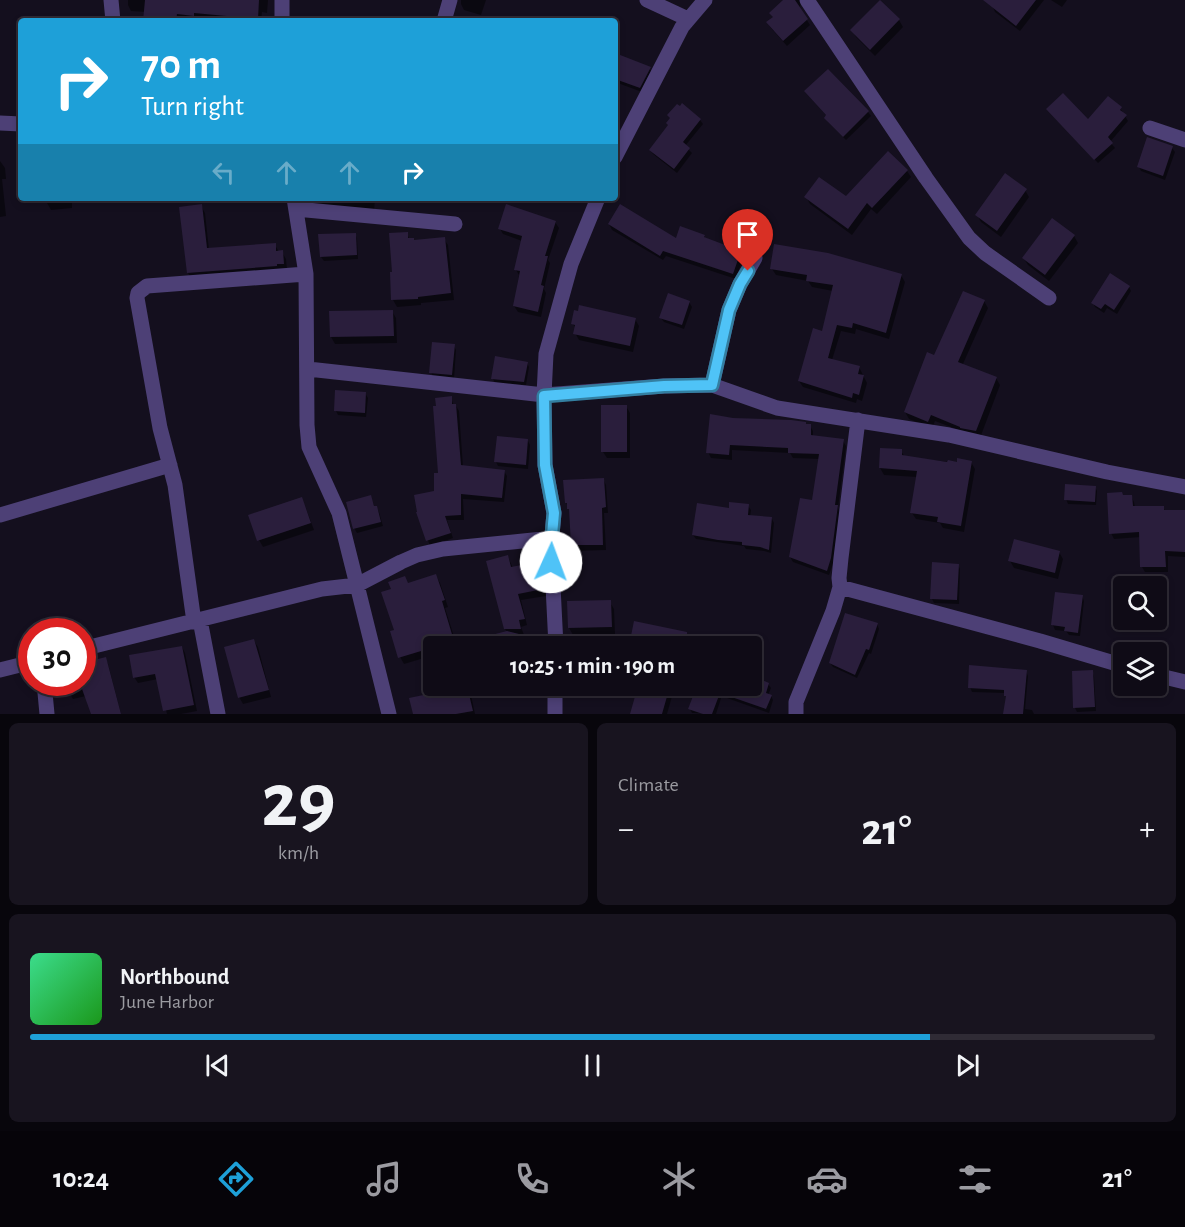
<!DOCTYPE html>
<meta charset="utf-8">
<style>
:root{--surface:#0f0b16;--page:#18141f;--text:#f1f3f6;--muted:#9b9ba1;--line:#2f2b35;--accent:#1ea0d8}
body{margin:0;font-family:"Alegreya Sans",sans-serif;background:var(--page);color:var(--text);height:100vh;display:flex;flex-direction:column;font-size:22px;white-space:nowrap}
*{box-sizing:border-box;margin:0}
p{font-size:20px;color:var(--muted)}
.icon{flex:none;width:33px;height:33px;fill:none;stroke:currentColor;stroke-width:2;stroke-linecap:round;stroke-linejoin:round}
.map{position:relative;height:714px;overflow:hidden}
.side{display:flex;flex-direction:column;gap:9px;padding:9px;background:#08060c;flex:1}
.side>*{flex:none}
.banner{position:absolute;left:18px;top:18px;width:600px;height:183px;border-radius:6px;box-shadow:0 3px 9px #0003,0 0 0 2px var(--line);background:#1ea0d8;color:#fff;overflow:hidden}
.fabs{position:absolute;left:1113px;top:576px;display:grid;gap:12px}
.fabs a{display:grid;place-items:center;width:54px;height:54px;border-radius:6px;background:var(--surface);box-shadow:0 3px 9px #0003,0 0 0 2px var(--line);font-size:30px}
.speed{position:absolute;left:18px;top:618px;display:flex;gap:12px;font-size:30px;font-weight:700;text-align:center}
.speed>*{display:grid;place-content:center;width:78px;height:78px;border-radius:50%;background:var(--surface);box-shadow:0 3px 9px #0003,0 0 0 2px var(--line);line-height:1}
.speed .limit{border:9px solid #d22;background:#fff;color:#111}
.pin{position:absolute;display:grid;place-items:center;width:51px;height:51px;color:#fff;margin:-62px -26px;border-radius:50% 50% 50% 0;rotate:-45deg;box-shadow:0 0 6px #0007}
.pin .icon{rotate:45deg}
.me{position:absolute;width:66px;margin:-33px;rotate:2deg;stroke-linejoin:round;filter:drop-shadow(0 0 4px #0008)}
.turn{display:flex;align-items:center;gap:21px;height:126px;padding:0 24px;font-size:27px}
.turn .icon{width:78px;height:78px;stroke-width:2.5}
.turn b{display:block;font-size:42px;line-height:51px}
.lanes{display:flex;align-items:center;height:57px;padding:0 24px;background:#0003;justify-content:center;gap:30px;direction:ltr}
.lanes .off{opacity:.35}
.big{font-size:45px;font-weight:700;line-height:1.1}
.side .card{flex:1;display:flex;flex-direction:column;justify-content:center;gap:9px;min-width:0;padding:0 21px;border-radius:9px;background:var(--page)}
.side .dial{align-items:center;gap:0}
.dial b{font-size:78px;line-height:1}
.song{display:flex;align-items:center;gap:18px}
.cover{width:72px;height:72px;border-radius:9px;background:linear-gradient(135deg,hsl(150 70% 55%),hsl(120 70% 35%))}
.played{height:6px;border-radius:3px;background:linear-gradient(90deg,var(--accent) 80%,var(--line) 80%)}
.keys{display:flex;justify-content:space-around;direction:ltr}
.heat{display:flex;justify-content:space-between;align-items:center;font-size:33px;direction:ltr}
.side .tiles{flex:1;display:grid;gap:9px;grid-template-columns:1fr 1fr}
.card:last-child{grid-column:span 2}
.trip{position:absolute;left:423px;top:636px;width:339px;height:60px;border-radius:6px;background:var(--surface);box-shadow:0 3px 9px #0003,0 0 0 2px var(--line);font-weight:700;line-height:60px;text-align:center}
.tabs{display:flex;height:96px;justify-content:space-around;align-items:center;background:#060409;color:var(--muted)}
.tabs .icon{width:42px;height:42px}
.tabs .selected{color:var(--accent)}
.tabs b{font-size:27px;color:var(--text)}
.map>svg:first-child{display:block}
.shadow{fill:#0007}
.building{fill:#2a1e3c}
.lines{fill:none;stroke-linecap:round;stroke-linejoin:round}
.minor{stroke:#4d4076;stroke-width:15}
.route-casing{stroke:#337fa1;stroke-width:15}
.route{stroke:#4fc3f7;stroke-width:10}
</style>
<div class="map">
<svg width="1185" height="714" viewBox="0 0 1185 714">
<rect width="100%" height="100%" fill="#140f1e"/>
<path class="shadow" d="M128,0H268L267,13L262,12L261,21H220L197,19V21L180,20V21H145L146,12L131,11L128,5Z
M461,0H486L481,15L464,10L461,4Z
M793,0H802L800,7L801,11L810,25L787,46L771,28L768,23Z
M996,0H1044L1020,31L995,12L992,5Z
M1051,0H1067L1062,7Z
M880,2L899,20L903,27L875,56L856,37L852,30Z
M615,55L649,68L652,72L642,92L615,82Z
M828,71L868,112L871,116L846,140L828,122L826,118L827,116L805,92Z
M682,105L700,120L703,124L685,146L692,153L677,173L653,154L650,150L669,126Z
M1120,108L1128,121L1110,142L1115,148L1098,163L1051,113L1088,122Z
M1172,148L1175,152L1165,180L1141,171L1139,167Z
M0,161L5,168L6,179H2L6,216L0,217Z
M907,171L911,177L877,214L871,209L852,235L810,204L806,197L846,198Z
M1025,190L1029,197L1001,237L981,222L977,215Z
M47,198H78V201L72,202V208L51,210L47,203Z
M311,198H375L374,213L315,205Z
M201,206L205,213L209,250L275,245L279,252H282L286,259L287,270L192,280L188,273Z
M555,222L559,228L548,260L550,263L544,289L546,293L541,317L518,312L514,306L519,275L516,270L522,241L503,234L500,229Z
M609,224L677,240L704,236L706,240L740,252L743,257L736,279L666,256L663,260L612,230Z
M355,234L357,238L358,259L324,261L321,257Z
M407,234L410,240L414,242L444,239L448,245L454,300L421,303V305L397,307L393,300L394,273Z
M1074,236L1078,243L1049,281L1028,265L1024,259Z
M772,269L901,275L905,282L889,339L856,329L855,334L841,331L832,360L859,367L867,383L862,401L857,399L856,403L803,387L799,381L823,333L833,291L812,287L808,281L776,275Z
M1129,287L1131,291L1117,314L1107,308L1104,313L1095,307L1093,303Z
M984,301L988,308L962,366L996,378L1000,385L980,438L935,421L932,428L909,419L905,412Z
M689,302L692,307L684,329L664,322L661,318Z
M392,311L396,318L397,343L335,344L331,337Z
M579,313L635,319L639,326L633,352L579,340L575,333L576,329L573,324Z
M454,346L456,350L454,379L433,377L431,372Z
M527,363L529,367L526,385L495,383L493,379Z
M365,393L368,398L366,417L338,415L336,411Z
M451,398L454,406H456L459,411L463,467L504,471L507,476L504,502L463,499L464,520H447L453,538L430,546L418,513L436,492Z
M626,406L630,413V458H607L603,452Z
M711,416L810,426L813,431V437L843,441L846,446L838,508L840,512L833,564L829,575L793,562L790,557L814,502L820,459L793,458L790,453L732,450V460L711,458L708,452Z
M528,441L530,445L528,469L498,466L496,462Z
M901,451L905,457L958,463L971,462L975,469L964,532L943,528L940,523L916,519L912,513L917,477L884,475L880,468Z
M603,479L606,485L608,513H604L606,550L575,551L572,545L571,513L566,502Z
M1095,487L1097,491L1096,505L1068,504L1066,499Z
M1131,496L1134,502L1135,508L1163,507L1165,511H1185V557L1168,556V572H1145L1142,567L1141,537L1114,539L1111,533L1123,497Z
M371,497L375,508L376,507L379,512L383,526L357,533L354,528Z
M301,499L305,506L314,530L263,547L259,540L250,516Z
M748,506L751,510L750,517L772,519L774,523L771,553L764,551L746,549L744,546L696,539L693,535Z
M1059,552L1063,559L1058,579L1014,568L1010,561Z
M508,557L513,568L541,563L545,569L546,596L521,600L527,625L521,627L524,635H521L527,646H463V644L507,632L505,629Z
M958,565L960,569L959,604L934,603L932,599Z
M436,576L440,583L448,607L445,608L457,646H434V655L404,664L400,657L396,631L409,585Z
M1082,596L1084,601L1080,636L1069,635L1066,631L1055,630L1053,625Z
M610,602L614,609L615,634L573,635L569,628Z
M635,623L686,633L690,637L694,644V646H690L692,641L689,638L687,646H635L632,641Z
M877,624L879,629L871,654L869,653L857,678L833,667L830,663Z
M254,641L258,647L271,697L243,704L239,697Z
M182,647L185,653L197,711L181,714H167L158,679L138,683L134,677Z
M105,659L108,664L121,714H93L86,696L73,699L70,694L67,682H82Z
M1026,671L1028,676L1025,709L1032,710L1034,714H1005L1007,699L1005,693L972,692L970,687Z
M1092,672L1094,676L1096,711L1077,712L1075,708Z
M752,678L768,684L771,688L768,695L771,696L773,700L769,713L727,698L725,694L727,686H752Z
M586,686H601L600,689Z
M640,686H675L667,714H632Z
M698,686H714L721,688L723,692L716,714L692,713L690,709Z
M467,688L471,695L475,714H414Z"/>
<path class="building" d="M145,0H259L258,19L194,13V16L177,14L176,21H143Z
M783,0H795L808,19L783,41L766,22L773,17L769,13Z
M880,0L900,19L870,50L850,30Z
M983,0H1036L1016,26Z
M615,53L651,67L640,88L615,79Z
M828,69L869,111L843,137L824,118L826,115L804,91Z
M1063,93L1088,119L1108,96L1122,107L1120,110L1127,115L1108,137L1113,143L1094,160L1046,109Z
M682,103L701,119L683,142L690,148L674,169L649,150L668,125L666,123L670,118L667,115L677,104L680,106Z
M1147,137L1173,146L1163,176L1137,167Z
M888,151L908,170L872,208L867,203L848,229L804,197L819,177L846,196Z
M1005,173L1027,189L997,231L975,215Z
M202,204L207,248L276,243V251L283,250L284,264H277V266L187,273L179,207Z
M506,204L556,221L545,256H548L541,285L544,286L538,312L513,306L520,271L514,270L522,236L498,229Z
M620,204L676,238L680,226L705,235L704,237L741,251L733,274L663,251L660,256L608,224Z
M1052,218L1075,235L1045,275L1022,258Z
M408,232V238H414V240L445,237L451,293L418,297V299L391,300L390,272H392L389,233Z
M356,233L357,255L320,257L318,234Z
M774,244L828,253L902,274L886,333L853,323L852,328L837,325L828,358L860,366L858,374L864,375L859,395L853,393L852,398L798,381L813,328L822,331L833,285L806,281L807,275L770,269Z
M1110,273L1130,286L1114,310L1105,304L1101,309L1091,303Z
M963,291L985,300L958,362L997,377L976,431L960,428V427L931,415L928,422L904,412L927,352L934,355Z
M668,293L690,301L682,325L659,318Z
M579,305L636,318L630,346L573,334L575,325L571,324L574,310L578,311Z
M393,310L394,336L330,337L329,311Z
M432,342L455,344L452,375L429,373Z
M495,356L528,362L524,382L491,379Z
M335,390L366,392L365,413L334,411Z
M452,396V404H456L461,465L505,470L502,498L461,494V515L445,516L451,533L426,541L416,512H417L414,495L434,491V473H438L433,406H436L435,398Z
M601,405H627V452H601Z
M710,414L733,418L791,420L806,422V424H811V435L844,439L835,505H838L831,558L827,571L789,557L800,498L812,500L819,454L788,453V448L730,445L729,455L706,453Z
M497,436L528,439L526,465L494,462Z
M880,448L902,449V455L947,462L948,460L957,462V458L972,461L961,526L937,522L938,517L910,513L917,471L879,468Z
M604,478L606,507L602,508L603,545H571L569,509H567V503H565L563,480Z
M1065,484L1096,486L1095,502L1064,500Z
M1122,492L1123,495H1132L1133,506H1164V510H1185V552L1165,551L1166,567H1140L1139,532L1109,534L1107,493Z
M371,495L374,506H377L381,522L353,529L346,502Z
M302,497L311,523L257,541L248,515Z
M729,502L749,504L748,515L772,517L769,550L760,547L742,545V542L718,540L692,535L697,503L729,508Z
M1014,539L1060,551L1055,573L1008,561Z
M508,555L511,567L542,561L543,589L518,594L525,619L519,620L521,629H504L486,561Z
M932,562L959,564L957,600L930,599Z
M436,574L445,600L442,601L454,641L398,658L390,631L394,630L381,592L391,589L388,582L405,576L408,583Z
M1055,592L1083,595L1078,633L1064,631L1065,627L1051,625Z
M611,600L612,627L568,628L567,601Z
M845,613L878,623L869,650L866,649L855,675L829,663Z
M634,621L687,632V635L713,641L712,646H629Z
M507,631L523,635L526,646H464V642Z
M254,639L269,690L238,698L224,647Z
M182,646L194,705L163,711L155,674L133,678L129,655Z
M106,657L121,714H91L82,689V663Z
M969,665L1027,670L1023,714H1003L1006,696H1004V690L968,688Z
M1093,670L1095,707L1073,708L1072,671Z
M752,676L769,683L766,693L772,695L766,709L720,693L712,714H703L688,709L697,686H752Z
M467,686L473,711L456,714H413L409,698Z
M638,686H670L662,714H630Z"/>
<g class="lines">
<path class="minor" d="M111,0L113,21
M647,0L688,19
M807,0L926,178L969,238L985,253L1049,298
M282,21V0
M444,21L450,0
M0,123L21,124
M1150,128L1185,140
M615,157L682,27L705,0
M294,198L306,274L307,425L309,447L339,513L357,585L401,562L417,555L443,549L552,538
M296,209L455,224
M308,369L544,395L664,386L712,385L777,408L949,435L1107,472L1185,487
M712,385L729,310L740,284L755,258
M0,515L170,465
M840,587L1040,641L1124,666
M200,620L218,714
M194,622L175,485L160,428L137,298L138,293L147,286L306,274
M556,646L551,546L554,513L545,465L544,395L546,354L571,264L598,198
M82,649L322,589L357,585L389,714
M0,670L32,662
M1156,675L1185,682
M44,682L47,714
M555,714V686
M796,714V702L833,611L840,587L839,578L841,558L858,420"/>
</g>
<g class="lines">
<g class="route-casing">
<path id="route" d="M551,562V546L554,513L545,465L544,396L664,386L712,385L729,310L740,284L748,271"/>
</g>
<use href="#route" class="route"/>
</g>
</svg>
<div class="fabs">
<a><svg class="icon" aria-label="search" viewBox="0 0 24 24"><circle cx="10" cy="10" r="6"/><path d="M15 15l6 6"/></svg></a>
<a><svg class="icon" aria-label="layers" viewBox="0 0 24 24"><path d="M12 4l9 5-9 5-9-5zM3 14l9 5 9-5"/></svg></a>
</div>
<div class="speed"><div class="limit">30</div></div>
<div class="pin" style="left:748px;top:271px;background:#d93025"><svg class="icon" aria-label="arrive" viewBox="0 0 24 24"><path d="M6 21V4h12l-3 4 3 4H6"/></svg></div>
<svg class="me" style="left:551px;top:562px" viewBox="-20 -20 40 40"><circle r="19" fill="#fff"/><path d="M0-13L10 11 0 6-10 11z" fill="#4fc3f7"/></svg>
<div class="trip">10:25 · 1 min · 190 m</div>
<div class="banner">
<div class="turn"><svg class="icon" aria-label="right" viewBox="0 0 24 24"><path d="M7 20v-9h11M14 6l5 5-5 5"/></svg><div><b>70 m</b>Turn right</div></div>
<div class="lanes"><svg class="icon off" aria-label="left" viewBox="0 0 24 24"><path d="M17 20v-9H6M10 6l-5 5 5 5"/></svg><svg class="icon off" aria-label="ahead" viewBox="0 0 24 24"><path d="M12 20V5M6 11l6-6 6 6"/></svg><svg class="icon off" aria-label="ahead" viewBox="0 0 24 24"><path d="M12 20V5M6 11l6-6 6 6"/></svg><svg class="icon" aria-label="right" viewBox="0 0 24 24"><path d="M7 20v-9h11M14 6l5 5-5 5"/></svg></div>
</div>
</div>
<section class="side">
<div class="tiles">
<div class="card dial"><b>29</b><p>km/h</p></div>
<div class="card"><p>Climate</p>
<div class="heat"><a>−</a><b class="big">21°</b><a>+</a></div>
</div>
<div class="card">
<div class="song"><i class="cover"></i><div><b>Northbound</b><p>June Harbor</p></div></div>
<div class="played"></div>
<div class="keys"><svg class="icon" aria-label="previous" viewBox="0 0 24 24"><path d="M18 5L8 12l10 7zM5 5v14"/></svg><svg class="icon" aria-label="pause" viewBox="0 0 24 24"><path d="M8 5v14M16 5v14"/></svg><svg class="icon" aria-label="next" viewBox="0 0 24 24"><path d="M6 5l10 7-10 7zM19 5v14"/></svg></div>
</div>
</div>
</section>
<nav class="tabs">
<b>10:24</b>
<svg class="icon selected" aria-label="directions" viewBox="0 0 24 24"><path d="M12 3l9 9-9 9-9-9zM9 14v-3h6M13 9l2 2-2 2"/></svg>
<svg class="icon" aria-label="music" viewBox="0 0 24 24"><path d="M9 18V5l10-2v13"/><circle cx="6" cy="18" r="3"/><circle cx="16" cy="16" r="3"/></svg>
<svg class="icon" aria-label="phone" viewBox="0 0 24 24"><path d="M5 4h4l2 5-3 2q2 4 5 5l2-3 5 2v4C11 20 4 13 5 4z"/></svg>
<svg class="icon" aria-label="climate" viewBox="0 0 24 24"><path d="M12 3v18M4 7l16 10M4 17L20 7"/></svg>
<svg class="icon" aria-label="car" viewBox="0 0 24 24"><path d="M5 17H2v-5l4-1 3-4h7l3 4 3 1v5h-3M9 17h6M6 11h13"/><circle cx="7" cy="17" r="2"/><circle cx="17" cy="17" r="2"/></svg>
<svg class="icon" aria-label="filters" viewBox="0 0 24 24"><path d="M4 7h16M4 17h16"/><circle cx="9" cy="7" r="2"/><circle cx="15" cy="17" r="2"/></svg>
<b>21°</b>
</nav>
